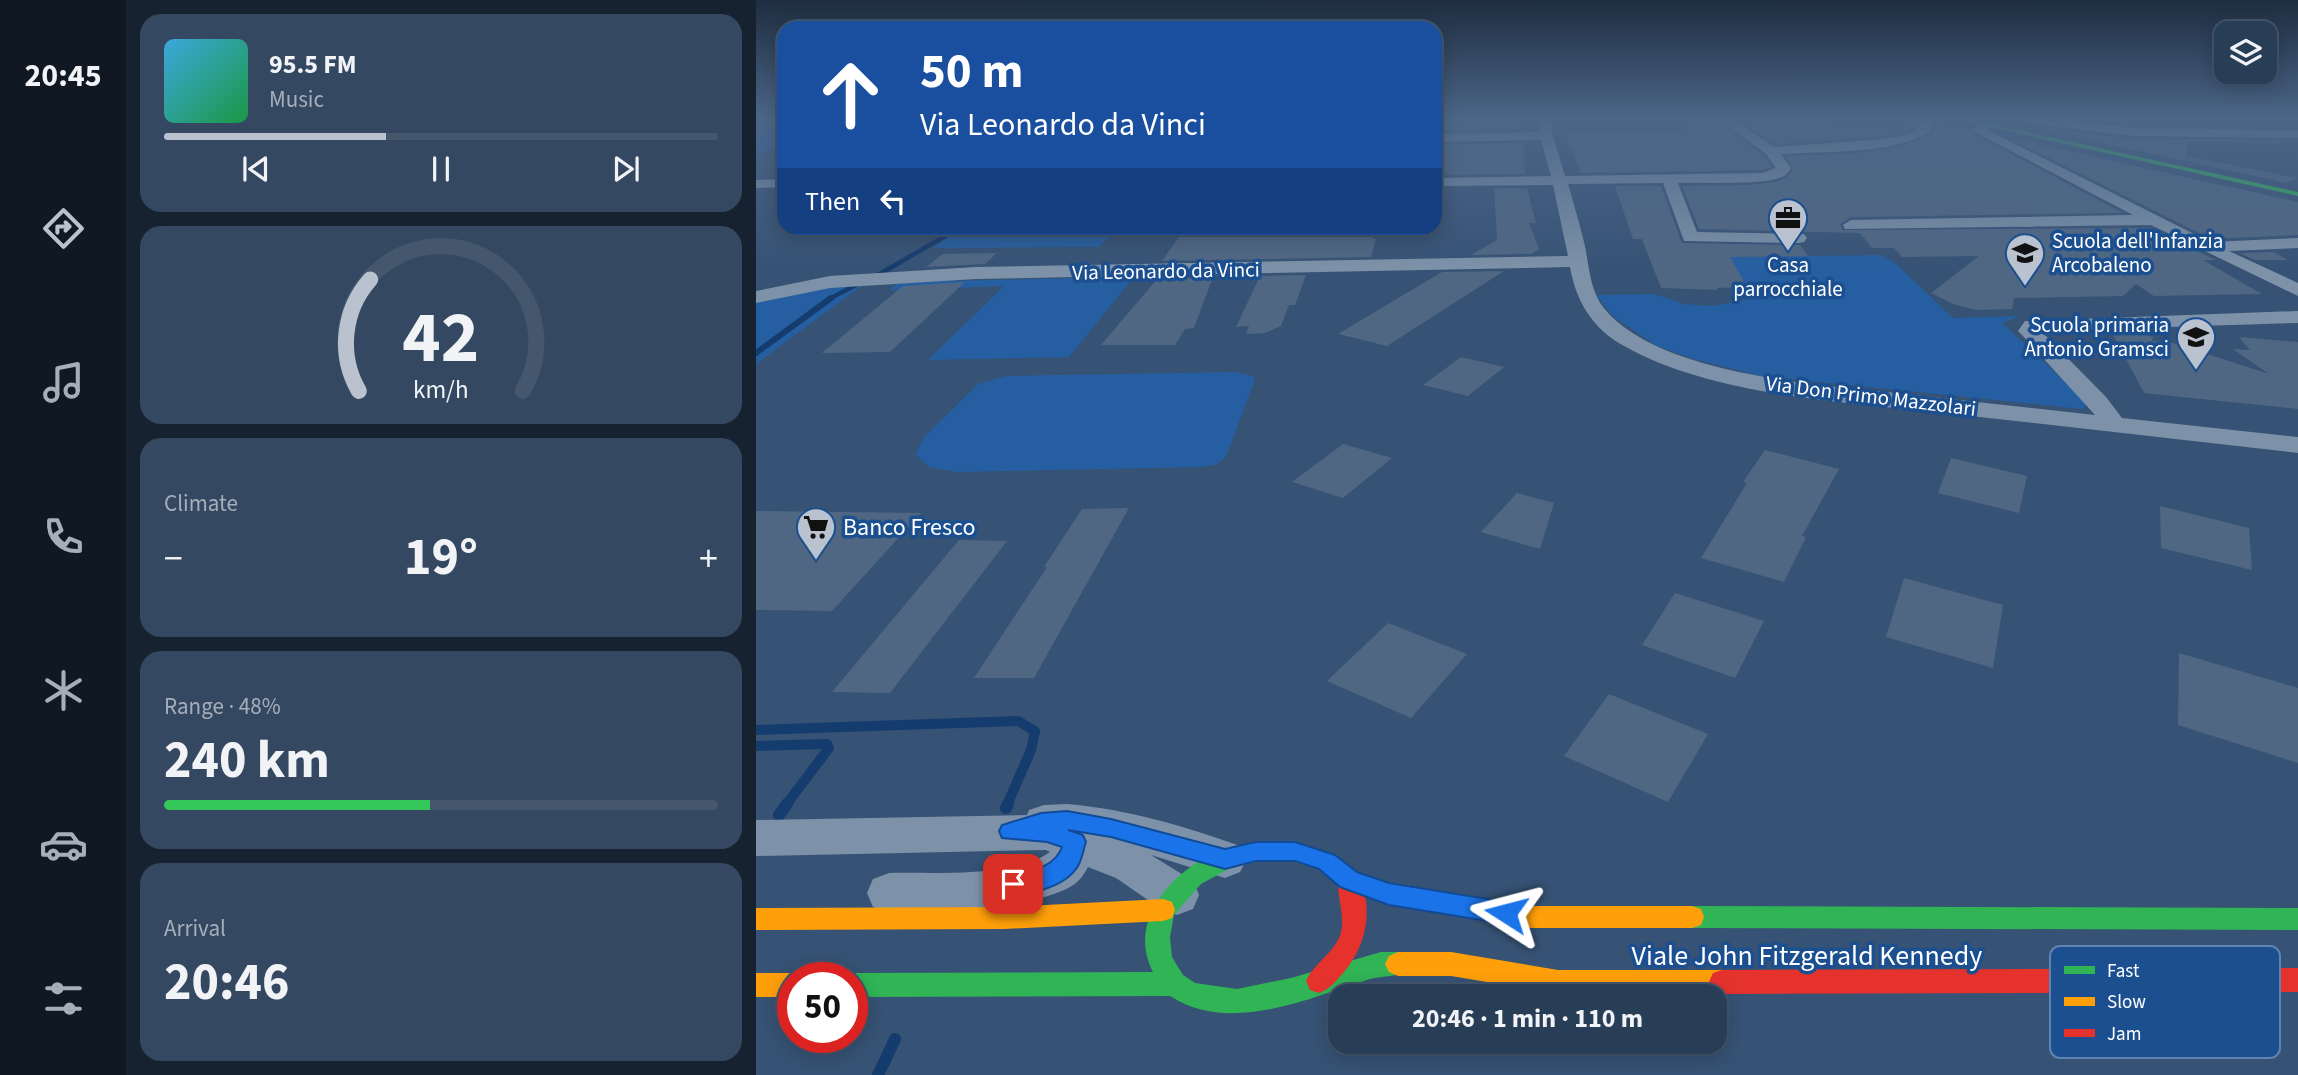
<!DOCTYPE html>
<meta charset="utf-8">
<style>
:root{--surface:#283e57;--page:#344961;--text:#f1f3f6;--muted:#a5aeba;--line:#44576d;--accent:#b9c2ce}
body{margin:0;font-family:"Source Sans 3",sans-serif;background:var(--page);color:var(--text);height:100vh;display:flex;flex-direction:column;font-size:26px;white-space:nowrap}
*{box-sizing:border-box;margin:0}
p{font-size:23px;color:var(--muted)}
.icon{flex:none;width:38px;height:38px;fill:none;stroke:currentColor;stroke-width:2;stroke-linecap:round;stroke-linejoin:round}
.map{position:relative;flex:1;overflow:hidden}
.side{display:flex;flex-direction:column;gap:14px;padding:14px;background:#162230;width:630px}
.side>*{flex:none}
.top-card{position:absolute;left:21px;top:21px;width:665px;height:214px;border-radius:21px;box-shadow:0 4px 18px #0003,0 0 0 2px var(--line);background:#1a4fa0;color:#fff;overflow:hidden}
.tools{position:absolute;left:1458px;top:21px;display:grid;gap:14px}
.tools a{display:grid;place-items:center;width:63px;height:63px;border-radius:14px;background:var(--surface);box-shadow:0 4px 18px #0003,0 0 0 2px var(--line);font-size:35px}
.speed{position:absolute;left:21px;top:962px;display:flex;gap:14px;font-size:35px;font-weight:700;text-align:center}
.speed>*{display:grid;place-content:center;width:91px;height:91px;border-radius:50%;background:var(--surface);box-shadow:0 4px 18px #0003,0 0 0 2px var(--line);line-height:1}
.speed .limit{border:10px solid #d22;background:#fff;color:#111}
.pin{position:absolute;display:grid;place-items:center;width:60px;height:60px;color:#fff;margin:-30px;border-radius:14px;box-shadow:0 4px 10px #0006}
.me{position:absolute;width:77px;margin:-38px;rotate:279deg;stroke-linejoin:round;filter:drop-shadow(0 0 5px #0008)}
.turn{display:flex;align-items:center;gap:24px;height:147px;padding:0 28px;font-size:32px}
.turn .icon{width:91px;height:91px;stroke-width:2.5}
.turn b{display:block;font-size:49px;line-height:60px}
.then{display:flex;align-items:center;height:66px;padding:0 28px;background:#0003;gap:14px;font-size:26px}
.big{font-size:52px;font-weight:700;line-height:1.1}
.side .widget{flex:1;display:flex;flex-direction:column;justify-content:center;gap:10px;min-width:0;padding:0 24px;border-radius:21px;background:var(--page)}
.side .dial{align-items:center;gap:0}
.dial svg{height:182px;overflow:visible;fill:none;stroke:var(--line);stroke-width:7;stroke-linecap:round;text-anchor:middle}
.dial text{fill:var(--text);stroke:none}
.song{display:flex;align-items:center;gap:21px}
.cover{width:84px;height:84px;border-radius:10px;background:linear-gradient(135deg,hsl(200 70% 55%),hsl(140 70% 35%))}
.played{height:7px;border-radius:4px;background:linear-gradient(90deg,var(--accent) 40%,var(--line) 40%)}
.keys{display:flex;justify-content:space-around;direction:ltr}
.heat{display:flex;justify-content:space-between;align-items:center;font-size:38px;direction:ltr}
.charge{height:10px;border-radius:5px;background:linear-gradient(90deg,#34c759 48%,var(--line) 0)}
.trip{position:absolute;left:572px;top:984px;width:399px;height:70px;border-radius:21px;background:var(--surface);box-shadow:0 4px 18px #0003,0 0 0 2px var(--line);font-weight:700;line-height:70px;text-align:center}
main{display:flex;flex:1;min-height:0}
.menu{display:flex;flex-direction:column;width:126px;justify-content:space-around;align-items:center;background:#101923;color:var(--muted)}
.menu .icon{width:49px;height:49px}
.menu .on{color:var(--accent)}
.menu b{font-size:32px;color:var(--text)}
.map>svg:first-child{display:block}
.green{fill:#265fa1}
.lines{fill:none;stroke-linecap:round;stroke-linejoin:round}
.stream-far3{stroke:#153c6e;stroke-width:4.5}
.stream-far2{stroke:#153c6e;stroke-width:6}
.stream-far1{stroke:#153c6e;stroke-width:10}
.stream{stroke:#153c6e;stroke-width:12}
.building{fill:#506783}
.street{fill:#7d92a8;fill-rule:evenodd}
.fast{fill:#30b455;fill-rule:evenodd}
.slow{fill:#ff9f0a;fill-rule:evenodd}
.jam{fill:#e5322d;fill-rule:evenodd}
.route{fill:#1a73e8;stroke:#114b97;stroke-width:2}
.labels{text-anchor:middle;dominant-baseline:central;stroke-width:7;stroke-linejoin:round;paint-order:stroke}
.far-poi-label{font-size:21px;fill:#fff;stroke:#1b4f8f;text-anchor:start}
.far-street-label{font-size:21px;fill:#fff;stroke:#1b4f8f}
.poi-label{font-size:24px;fill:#fff;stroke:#1b4f8f;text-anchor:start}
.near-street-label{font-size:28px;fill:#fff;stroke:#1b4f8f}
.key{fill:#1b4f8f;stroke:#5f84b1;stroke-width:2}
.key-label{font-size:19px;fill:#fff}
</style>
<main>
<nav class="menu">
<b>20:45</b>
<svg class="icon on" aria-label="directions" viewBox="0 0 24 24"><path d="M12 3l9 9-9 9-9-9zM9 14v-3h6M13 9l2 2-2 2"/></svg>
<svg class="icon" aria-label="music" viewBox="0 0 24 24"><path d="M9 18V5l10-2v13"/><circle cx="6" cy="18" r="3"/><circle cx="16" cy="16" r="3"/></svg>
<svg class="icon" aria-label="phone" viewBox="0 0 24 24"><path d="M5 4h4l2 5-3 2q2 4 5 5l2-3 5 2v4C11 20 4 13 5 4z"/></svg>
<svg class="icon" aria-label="climate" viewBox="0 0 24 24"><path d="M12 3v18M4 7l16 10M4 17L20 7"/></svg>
<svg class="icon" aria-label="car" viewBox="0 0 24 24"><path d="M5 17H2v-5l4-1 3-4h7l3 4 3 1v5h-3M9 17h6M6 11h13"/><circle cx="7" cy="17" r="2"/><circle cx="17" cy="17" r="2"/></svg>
<svg class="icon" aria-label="filters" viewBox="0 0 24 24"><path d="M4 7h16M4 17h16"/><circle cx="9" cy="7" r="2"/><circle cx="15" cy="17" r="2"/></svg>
</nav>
<section class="side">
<div class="widget">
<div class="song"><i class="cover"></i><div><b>95.5 FM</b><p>Music</p></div></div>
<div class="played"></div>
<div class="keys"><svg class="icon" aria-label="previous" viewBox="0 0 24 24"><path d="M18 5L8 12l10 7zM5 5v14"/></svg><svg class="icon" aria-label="pause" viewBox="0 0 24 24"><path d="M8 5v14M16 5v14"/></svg><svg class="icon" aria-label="next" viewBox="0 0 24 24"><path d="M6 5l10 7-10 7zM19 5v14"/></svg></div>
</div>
<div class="widget dial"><svg viewBox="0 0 100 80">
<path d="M14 69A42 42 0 1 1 86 69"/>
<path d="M14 69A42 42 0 0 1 19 20" stroke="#b9c2ce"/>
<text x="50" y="56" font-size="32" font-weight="700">42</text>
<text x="50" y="72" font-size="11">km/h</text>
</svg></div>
<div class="widget"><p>Climate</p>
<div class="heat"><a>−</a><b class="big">19°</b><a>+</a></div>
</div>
<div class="widget"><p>Range · 48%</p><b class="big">240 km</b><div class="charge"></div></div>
<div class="widget"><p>Arrival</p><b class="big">20:46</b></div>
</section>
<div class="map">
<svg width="1542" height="1075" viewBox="0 0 1542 1075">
<rect width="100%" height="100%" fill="#365274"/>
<path class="green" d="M0,118H28V141L0,155Z
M205,228H362L343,247L177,248Z
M1126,255L1139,263L1197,318L1265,316L1246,323L1332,403L1326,409L1005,376L937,359L901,346L858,317L840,295L899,294L928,304L956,306L991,300L992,290L986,278H976L965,257Z
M378,277L313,357L172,360L248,286L134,290L142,283L185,281Z
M108,284L0,364V302L54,289Z
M479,372L498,376V382L470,457L460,465L443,467L201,472L173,467L160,455L167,438L222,384L251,376Z"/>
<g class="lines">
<path class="stream-far3" d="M122,275L203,228
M73,299L100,285"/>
<path class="stream-far2" d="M0,353L75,298"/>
<path class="stream-far1" d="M0,730L262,721L279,731L275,750L251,805
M0,746L71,744L73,748L30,805"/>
<path class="stream" d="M250,808L252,804
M23,815L31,804
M122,1075L139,1039"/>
</g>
<path class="building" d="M688,118L763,120L765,130L688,131Z
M931,118H958L1008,156L1016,167L1006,170L825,173L809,133L929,131Z
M980,118H1074L1084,125H1149L1140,118H1158L1161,126L1151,132L1129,136L1019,144Z
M1176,118H1186L1196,125L1213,129L1214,132L1367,213L1095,217L1084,224L1087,230L1394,228L1460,260H1447L1506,294L1398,296L1380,284L1367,296L1258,298L1256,309L1220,310L1197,304L1175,293L1223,256L1146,257L1138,248H1116L1104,233L943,229L926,186L993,185L1020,182L1030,178L1037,169L1030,156L1102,153L1141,147L1175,134L1179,125Z
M1318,118H1487L1501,127L1378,125Z
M1264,125L1378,139L1523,140L1527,143L1432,141L1430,156L1541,178L1531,183Z
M1253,138L1542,202V235L1455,239Z
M767,143L769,174L689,175L688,144Z
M859,186H905L926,243L1044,245L1052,256L974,257L991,287L961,288L962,290L905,288L886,239H877Z
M738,188H771L780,223H773L783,249L775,254L715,255L741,240Z
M452,228H620L617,239H620L615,257L406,261L425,234H447Z
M1518,252L1532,260H1498L1484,253Z
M241,253L229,264L170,267L187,254Z
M748,271L631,346L582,334L686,272Z
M550,275L539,305H533L525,326L509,333L490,334L493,326L480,327L504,276Z
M457,277L438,328L429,329L419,345H345L402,278Z
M209,282L134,352L66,353L147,286Z
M1355,331H1378L1397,337L1396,341L1417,343L1513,374L1477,349L1494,350L1483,337L1542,342V409L1388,393Z
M705,357L748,367L712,396L667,385Z
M587,444L636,458L587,498L536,482Z
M1009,450L1083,469L1046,536L1050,537L1028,582L945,558L991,483L987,482Z
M1195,458L1271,476L1263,513L1182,493Z
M761,493L798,503L784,549L725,532Z
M1404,506L1493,528L1496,570L1405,548Z
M373,508L278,678H218L291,567H288L326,509Z
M0,511L165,513L76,611L0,610Z
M203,540L251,541L134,693L76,692Z
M1148,578L1247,605L1237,668L1130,637Z
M919,593L1008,621L979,678L886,645Z
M632,623L711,654L655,718L571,681Z
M1423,653L1542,688V763L1422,725Z
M853,694L952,734L912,802L808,756Z"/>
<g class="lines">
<path class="street" d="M785,118H797L796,132L809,176L1006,173L1020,168L1010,154L961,118H975L1018,147L1129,139L1152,134L1164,127L1160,118H1173L1177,124L1174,132C1134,155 1071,151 1025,154L1035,168C1034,170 1030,175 1028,176C1012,186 943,182 922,183L941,232L1048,234L1051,238L1048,242L1042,243L928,241L907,183L812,184C818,205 824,225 829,246C833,266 834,290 847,307C902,377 1075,386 1159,395C1219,402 1279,408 1339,415L1266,335L1262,331L1269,321L1542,311V323L1285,331L1350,397L1366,418L1542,437V453C1421,439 1299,425 1178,412C1081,401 955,395 868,346C837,329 820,302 814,267L220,279L74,288L0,303V291L74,276L220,267L812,256L797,185L679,186V178L795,176L785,140L679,142V134L783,132Z
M1256,118H1294L1378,128L1542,130V138L1378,136L1262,122Z
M1231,122L1237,126L1231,130L1454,242L1542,238V248L1473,251L1542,283V296L1395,225L1089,229L1087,225L1095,220L1377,215L1215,130Z
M28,179V187L0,188V180Z
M311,804C370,809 429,826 484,846L491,859L484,872L469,878L395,855L437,881L443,895L437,909L421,915L405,909L360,878L332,867C328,875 323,882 314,887C276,908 157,922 117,907L111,893L117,879L133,873C177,872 259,878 294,852L290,850L0,856V820L271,815L273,810L288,805Z"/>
<path class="fast" d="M1194,118H1207L1542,192V196Z
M500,842H539L571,852L579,855L601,872L633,884L637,891L633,898L625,901L585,887L563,869L539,862H500L474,868L445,884L418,915L414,937L416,957L427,975L439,983L481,989L535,978L625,952H642L651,956L655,964L651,972C639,977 626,976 614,979C553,998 474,1035 414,996L96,997V978H86L96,973L397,972C370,920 417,871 462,851C474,847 488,845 500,842Z
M936,906L1542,908V930L936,928L927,925L924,917L927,909Z"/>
<path class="slow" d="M625,881L774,906H936L945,909L948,917L945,925L936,928H774L625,901L617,898L613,891L617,884Z
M407,899L416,902L419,910L416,918L407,921L248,929L0,930V908L248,907Z
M642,952H695L802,970H966L975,973L979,982L975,991L966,994H802L695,976H642L633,972L629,964L633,956Z
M0,973H37L47,978H37V997H0Z"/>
<path class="jam" d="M593,870L601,873C618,907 612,943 588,972C580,981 574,989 563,993L554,990L550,981C558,963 580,952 585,932C590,913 577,890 585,873Z
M1542,968V992L966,994L957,991L953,982L957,973L966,970Z"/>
</g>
<linearGradient id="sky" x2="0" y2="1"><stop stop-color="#1e2d40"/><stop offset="0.44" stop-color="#4c6688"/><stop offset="1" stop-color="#4c6688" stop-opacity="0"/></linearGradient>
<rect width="1542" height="269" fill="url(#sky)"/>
<path class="route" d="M311,811L355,819L469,849L500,842H539L579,855L601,872L633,883L750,902L759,906L763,913L759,921L750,924L633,905L584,887L563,869L539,861H500L469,869L355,837L312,830L327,835L330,842C327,850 326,862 320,869C308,886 269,899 249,892L245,884L249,877C270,870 297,871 306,847L291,842L246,838L243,831L246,825L285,813Z"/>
<defs>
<g id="office-pin" transform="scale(2.0125)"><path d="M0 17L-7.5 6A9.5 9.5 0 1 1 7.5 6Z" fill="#b9c2ce" stroke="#1b4f8f"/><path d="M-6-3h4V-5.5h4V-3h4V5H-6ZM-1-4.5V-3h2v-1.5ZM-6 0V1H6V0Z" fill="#111"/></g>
<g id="school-pin" transform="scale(2.0125)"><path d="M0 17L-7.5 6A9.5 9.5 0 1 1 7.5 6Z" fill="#b9c2ce" stroke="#1b4f8f"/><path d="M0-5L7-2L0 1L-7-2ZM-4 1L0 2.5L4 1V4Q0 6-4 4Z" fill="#111"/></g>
<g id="supermarket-pin" transform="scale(2.0125)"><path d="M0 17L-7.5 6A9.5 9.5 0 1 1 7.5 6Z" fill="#b9c2ce" stroke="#1b4f8f"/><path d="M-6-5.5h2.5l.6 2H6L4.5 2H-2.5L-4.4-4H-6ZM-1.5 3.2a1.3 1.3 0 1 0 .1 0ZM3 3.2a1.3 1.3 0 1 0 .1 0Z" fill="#111"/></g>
</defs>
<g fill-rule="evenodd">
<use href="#office-pin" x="1032" y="218"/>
<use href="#school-pin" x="1269" y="253"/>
<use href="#school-pin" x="1440" y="337"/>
<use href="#supermarket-pin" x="60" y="527"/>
</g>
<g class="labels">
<g class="far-poi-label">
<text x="1296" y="241">Scuola dell'Infanzia<tspan x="1296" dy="24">Arcobaleno</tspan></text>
<text x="1032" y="265" text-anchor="middle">Casa<tspan x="1032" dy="24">parrocchiale</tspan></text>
<text x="1413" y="325" text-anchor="end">Scuola primaria<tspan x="1413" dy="24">Antonio Gramsci</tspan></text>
</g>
<g class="far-street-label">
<text transform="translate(410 271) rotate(-1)">Via Leonardo da Vinci</text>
<text transform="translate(1115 396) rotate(7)">Via Don Primo Mazzolari</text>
</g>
<g class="poi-label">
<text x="87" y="527">Banco Fresco</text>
</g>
<g class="near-street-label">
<text x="1051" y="956">Viale John Fitzgerald Kennedy</text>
</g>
</g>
<rect x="1294" y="946" width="230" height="112" rx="10" class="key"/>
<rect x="1308" y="966" width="31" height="8" fill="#30b455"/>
<rect x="1308" y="997" width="31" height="9" fill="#ff9f0a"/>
<rect x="1308" y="1029" width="31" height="8" fill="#e5322d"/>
<g class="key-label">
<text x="1351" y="977">Fast</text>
<text x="1351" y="1008">Slow</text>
<text x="1351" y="1040">Jam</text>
</g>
</svg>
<div class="tools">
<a><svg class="icon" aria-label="layers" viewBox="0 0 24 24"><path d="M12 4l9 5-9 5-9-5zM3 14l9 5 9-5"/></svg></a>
</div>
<div class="speed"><div class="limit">50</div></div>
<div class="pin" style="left:257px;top:884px;background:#d93025"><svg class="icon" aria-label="arrive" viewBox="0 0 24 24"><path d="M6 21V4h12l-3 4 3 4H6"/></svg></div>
<svg class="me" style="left:750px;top:913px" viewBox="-20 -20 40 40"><path d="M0-17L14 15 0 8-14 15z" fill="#1a73e8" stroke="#fff" stroke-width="4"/></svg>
<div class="trip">20:46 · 1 min · 110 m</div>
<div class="top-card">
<div class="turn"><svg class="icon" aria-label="ahead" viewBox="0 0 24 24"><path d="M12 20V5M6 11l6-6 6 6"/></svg><div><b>50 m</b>Via Leonardo da Vinci</div></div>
<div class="then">Then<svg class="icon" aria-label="left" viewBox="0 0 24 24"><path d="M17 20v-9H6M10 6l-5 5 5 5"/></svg></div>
</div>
</div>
</main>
